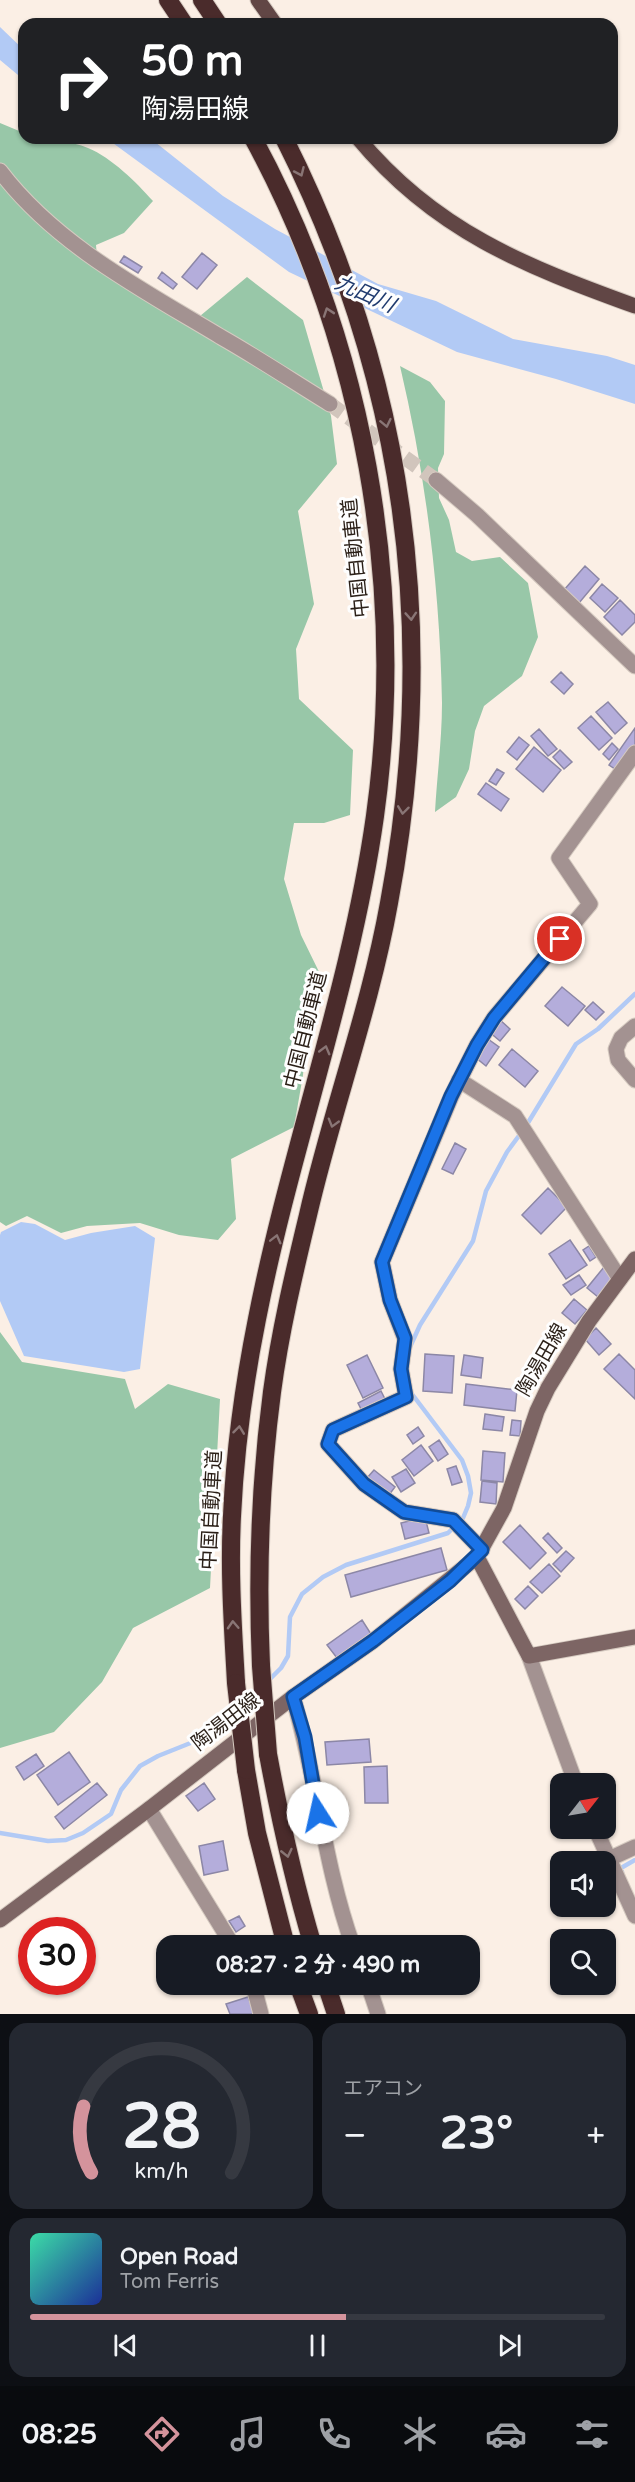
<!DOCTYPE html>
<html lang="ja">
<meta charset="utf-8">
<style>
:root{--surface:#171b24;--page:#242831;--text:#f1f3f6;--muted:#9ea1a6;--line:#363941;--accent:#d4939c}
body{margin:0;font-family:"Varela Round","Noto Sans JP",sans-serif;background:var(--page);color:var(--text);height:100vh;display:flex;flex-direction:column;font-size:22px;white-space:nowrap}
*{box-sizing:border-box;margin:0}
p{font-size:20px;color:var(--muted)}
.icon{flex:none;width:33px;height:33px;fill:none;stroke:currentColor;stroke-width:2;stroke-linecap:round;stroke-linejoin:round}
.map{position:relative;height:2014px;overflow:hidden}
.side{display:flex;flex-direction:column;gap:9px;padding:9px;background:#0d0f14;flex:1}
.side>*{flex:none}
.banner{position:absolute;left:18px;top:18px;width:600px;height:126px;border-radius:18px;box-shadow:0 2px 4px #0004;background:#202124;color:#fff;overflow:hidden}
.needle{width:39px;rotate:59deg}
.controls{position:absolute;left:550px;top:1773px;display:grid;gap:12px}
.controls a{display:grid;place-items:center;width:66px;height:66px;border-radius:12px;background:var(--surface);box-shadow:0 2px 4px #0004;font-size:30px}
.speed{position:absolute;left:18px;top:1917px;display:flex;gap:12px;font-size:30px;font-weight:700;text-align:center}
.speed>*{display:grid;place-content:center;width:78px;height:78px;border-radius:50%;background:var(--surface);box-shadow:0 2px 4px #0004;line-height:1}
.speed .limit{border:9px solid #d22;background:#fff;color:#111}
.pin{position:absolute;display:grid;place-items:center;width:51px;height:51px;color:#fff;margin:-26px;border:3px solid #fff;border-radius:50%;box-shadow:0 2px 6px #0007}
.me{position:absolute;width:66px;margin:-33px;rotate:350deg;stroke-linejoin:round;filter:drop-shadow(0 0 4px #0008)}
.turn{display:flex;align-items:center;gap:21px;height:126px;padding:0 24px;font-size:27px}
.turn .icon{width:78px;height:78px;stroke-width:2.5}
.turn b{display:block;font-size:42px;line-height:51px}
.big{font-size:45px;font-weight:700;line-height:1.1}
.side .card{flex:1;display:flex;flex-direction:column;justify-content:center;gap:9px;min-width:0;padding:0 21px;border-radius:18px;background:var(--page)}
.side .dial{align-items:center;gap:0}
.dial svg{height:156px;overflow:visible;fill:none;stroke:var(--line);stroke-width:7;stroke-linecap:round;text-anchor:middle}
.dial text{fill:var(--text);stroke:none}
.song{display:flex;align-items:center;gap:18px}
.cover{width:72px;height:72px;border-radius:9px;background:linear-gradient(135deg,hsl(160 70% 55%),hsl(230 70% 35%))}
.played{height:6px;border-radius:3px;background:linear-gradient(90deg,var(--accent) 55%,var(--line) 55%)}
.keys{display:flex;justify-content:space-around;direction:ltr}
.heat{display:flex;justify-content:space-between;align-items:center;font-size:33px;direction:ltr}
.side .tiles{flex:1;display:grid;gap:9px;grid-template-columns:1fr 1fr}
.card:last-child{grid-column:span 2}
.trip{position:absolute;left:156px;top:1935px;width:324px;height:60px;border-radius:18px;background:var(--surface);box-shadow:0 2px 4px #0004;font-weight:700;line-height:60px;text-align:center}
.menu{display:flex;height:96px;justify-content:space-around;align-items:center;background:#090b0e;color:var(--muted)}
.menu .icon{width:42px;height:42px}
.menu .active{color:var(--accent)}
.menu b{font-size:27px;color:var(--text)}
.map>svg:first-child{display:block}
.forest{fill:#98c7a8}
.water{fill:#b2caf5}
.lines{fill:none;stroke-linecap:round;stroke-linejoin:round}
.stream{stroke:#b2caf5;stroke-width:4.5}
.building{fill:#b4addb;stroke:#8c87a6;stroke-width:1.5}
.street-tunnel{stroke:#d1c5bc;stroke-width:15;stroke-dasharray:15 8;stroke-linecap:butt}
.street-casing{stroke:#d5cac0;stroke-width:17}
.secondary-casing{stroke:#d5cac0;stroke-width:17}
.primary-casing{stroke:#d5cac0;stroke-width:17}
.highway-casing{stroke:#d5cac0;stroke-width:20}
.street{stroke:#a39291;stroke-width:15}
.secondary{stroke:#7d6564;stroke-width:15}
.primary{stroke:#614645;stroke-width:15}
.highway{stroke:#4a2b2b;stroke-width:18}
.highway-bridge-casing{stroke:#d5cac0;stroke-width:20;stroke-linecap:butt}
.highway-bridge{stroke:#4a2b2b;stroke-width:18}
.oneway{stroke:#897575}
.route-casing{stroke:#114b97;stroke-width:15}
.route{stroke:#1a73e8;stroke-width:10}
.labels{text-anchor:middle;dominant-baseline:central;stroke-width:6;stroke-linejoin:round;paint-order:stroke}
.street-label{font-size:20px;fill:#2a1f17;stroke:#fefefe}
.water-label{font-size:21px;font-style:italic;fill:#203b6f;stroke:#fefefe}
</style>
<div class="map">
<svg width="635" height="2014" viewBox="0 0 635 2014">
<rect width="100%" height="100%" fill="#fbefe5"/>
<path class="forest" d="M0,123L24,133V138C42,138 72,141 88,148C112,158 136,182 153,201L124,233L96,245L98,269L200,316L247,277L303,320L331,416L337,464L298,511L314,604L296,649L299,699L353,750L350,815L324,823H294L284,879L301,935L323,980L307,1029L303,1075L294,1127L231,1159L236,1219L218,1240L179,1235L140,1223L87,1226L61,1233L27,1216L6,1226L0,1222Z
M400,366L430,382L445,401L444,454L438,468L439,498L449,520L456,552L472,561L500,557L528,583L538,637L522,676L484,706L475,731L469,769L456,797L435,812C437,776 442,739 442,703C440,590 426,476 400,366Z
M0,1332L22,1362L125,1379L135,1409L168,1384L220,1399L210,1588L133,1628L102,1682L54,1732L0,1748Z"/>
<path class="water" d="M0,27L24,50V80L0,60Z
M106,138H150L223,196L275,229L378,284L436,301L513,339L607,356L635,365V404L556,379L457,352L289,272Z
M21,1222L35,1224L65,1240L91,1233L135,1226L155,1238L140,1369L124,1372L24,1356L0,1301V1235L1,1232Z"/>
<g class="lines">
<path class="stream" d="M526,1126L576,1044L598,1029L635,994
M410,1347L420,1325L473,1241L486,1191L507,1152L521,1133
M267,1682L281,1668L288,1656L290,1617L302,1594L323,1577L346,1565L448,1533L463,1518L468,1506L471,1493L468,1476L462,1460L412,1394
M243,1704L259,1689
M0,1833L48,1841L66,1840L83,1833L111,1814L121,1790L140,1766L158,1756L203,1738L235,1712
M622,1872L621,1868L635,1860"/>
</g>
<path class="building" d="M202,253L217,265L197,289L182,277Z
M124,256L142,267L138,273L120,262Z
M162,272L177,284L173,289L158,278Z
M585,566L599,579L579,603L564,590Z
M602,584L618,598L605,612L590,598Z
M620,600L635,615V622L622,635L604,617Z
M561,672L573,684L564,694L551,682Z
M608,702L627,723L615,734L596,712Z
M591,716L612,738L599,750L578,728Z
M635,728V747L618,771L609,765Z
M539,729L557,749L548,756L531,736Z
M519,737L529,745L517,760L507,752Z
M612,743L618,749L609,760L603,754Z
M534,747L561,770L543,792L516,769Z
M560,750L572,762L564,769L553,757Z
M497,769L504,773L496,785L489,781Z
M486,783L509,799L501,811L478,794Z
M562,987L585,1006L568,1026L545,1006Z
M593,1002L604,1012L596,1020L585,1010Z
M499,1019L510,1029L500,1041L488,1031Z
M488,1039L499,1047L486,1066L475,1057Z
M512,1049L538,1071L525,1087L499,1065Z
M455,1143L466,1149L453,1174L442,1169Z
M548,1188L567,1207L541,1234L522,1215Z
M570,1240L587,1265L566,1279L549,1254Z
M589,1246L596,1257L590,1261L583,1250Z
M604,1267L615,1276L598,1297L587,1288Z
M579,1275L586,1285L571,1295L563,1285Z
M574,1299L587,1310L575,1324L562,1313Z
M596,1328L611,1344L599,1355L585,1339Z
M425,1354L454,1356L452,1393L423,1391Z
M619,1354L635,1370V1399L604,1369Z
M367,1355L383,1388L363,1398L347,1365Z
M464,1355L483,1358L481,1378L461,1375Z
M466,1384L517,1390L515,1411L464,1405Z
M381,1391L386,1401L363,1413L358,1403Z
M485,1414L504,1417L502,1431L483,1429Z
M512,1420L521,1421L520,1436L510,1435Z
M418,1427L424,1436L413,1444L407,1435Z
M439,1440L448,1454L438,1461L429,1447Z
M421,1445L433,1461L414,1476L402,1460Z
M483,1451L505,1453L503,1482L481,1480Z
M456,1466L462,1482L452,1485L447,1469Z
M406,1469L415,1483L401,1492L392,1477Z
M374,1470L395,1487L389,1495L367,1478Z
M482,1481L497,1483L496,1504L480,1502Z
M425,1517L429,1533L405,1539L401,1523Z
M520,1525L546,1553L530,1569L503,1542Z
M548,1533L562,1548L557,1553L543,1538Z
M441,1548L447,1570L351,1597L345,1575Z
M566,1551L574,1558L561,1572L553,1564Z
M549,1564L560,1576L542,1593L530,1582Z
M528,1586L538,1596L525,1609L515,1599Z
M362,1620L371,1634L337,1658L327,1645Z
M369,1739L371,1762L327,1765L325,1742Z
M69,1752L90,1782L58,1805L37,1775Z
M36,1754L44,1766L24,1780L16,1767Z
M387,1766L388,1803H365L364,1767Z
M97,1783L107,1795L64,1829L55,1817Z
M204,1783L215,1799L198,1811L186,1796Z
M333,1803L335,1819L325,1820L323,1804Z
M223,1841L228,1870L204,1875L199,1846Z
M239,1916L245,1926L236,1932L229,1921Z
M248,1997L255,2014H230L226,2004Z"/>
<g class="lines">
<path class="street-tunnel" d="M330,404L436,480
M337,1946L340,1945"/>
<g class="street-casing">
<path id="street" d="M0,171C56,245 143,290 221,337C258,358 294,382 330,404
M436,480L477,515L635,666
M635,1026L621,1038L616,1049L618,1060L635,1080
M459,1080L515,1116L620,1279
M482,1550L453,1520L404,1512L364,1484L328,1444L333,1430L406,1397L401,1369L405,1339L390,1300L382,1262L451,1097L477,1045L494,1018L590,904L559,858L635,753
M529,1656L576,1784
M293,1697C317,1779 324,1865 353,1946
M149,1809L233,1946
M595,1828L635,1916
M609,1859L635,1847
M253,1984L261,2014
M368,1984L378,2014"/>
</g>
<g class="secondary-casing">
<path id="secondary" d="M477,1557L529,1656L635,1637
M0,1920L149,1809L293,1697L373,1641L477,1557L504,1508L537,1411L548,1388L589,1321L635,1259"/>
</g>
<g class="primary-casing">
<path id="primary" d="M258,0L275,24
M358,138C435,231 525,266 635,306"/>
</g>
<g class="highway-casing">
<path id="highway" d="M168,0L184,24
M202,0L218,24
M261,1666C257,1574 260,1483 272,1392C280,1332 294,1273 308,1215C332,1110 370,1009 389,903C439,637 406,380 284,138
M236,1683C233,1628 229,1572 232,1516C235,1450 244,1384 257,1319C290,1150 351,987 375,816C407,585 364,343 253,138
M268,1754C280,1819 294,1882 313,1946
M246,1770L257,1833L286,1946
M298,1984L309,2014
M326,1984L336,2014"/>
</g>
<use href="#street" class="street"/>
<use href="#secondary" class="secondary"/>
<use href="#primary" class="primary"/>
<use href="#highway" class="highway"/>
<g class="highway-bridge-casing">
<path id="highway-bridge" d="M261,1666L268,1754
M236,1683L246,1770"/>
</g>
<use href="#highway-bridge" class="highway-bridge"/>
</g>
<defs><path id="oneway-chevron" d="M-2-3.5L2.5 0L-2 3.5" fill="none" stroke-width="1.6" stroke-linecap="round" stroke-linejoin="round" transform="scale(1.5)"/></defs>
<g class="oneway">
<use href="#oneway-chevron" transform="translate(300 172) rotate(66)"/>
<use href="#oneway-chevron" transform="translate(328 312) rotate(-109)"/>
<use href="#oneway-chevron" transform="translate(386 423) rotate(78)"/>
<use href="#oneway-chevron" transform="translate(411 616) rotate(86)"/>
<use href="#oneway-chevron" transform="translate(403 810) rotate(97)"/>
<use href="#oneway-chevron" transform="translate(325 1050) rotate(-75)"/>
<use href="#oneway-chevron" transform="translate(333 1123) rotate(106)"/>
<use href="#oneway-chevron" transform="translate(276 1239) rotate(-76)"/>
<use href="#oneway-chevron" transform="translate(239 1430) rotate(-83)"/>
<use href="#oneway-chevron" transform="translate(233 1625) rotate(-93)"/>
<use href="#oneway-chevron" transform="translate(287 1853) rotate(77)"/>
</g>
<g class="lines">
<g class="route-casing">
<path id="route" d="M318,1813L305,1737L293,1697L373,1641L450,1581L482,1550L453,1520L404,1512L391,1503L364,1484L328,1444L333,1430L406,1397L401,1369L405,1338L390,1300L382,1262L451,1096L477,1045L494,1018L560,939"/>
</g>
<use href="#route" class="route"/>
</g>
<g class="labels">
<g class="street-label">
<text transform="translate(356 558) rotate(-96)">中国自動車道</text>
<text transform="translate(306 1030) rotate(-76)">中国自動車道</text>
<text transform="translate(542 1360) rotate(-60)">陶湯田線</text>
<text transform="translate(212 1510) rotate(-87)">中国自動車道</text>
<text transform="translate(226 1722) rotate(-38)">陶湯田線</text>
</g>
<g class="water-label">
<text transform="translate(365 294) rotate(24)">九田川</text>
</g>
</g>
</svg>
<div class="controls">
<a><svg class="needle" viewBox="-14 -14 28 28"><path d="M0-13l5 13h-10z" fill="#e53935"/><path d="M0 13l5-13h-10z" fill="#9ea1a6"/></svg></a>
<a><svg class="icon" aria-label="sound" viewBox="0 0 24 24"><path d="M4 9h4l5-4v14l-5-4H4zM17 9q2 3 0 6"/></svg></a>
<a><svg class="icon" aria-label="search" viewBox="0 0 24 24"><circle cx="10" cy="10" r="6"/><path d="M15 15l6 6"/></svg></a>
</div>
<div class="speed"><div class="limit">30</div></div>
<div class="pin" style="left:560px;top:939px;background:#d93025"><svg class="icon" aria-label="arrive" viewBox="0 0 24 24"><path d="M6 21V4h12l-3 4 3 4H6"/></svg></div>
<svg class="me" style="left:318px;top:1813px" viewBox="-20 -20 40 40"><circle r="19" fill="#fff"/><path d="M0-13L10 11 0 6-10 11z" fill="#1a73e8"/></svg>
<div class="trip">08:27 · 2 分 · 490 m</div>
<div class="banner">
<div class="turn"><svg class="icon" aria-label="right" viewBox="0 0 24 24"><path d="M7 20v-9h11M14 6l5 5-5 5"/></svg><div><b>50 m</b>陶湯田線</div></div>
</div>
</div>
<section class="side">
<div class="tiles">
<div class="card dial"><svg viewBox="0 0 100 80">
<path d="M14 69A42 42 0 1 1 86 69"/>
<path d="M14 69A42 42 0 0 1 10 35" stroke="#d4939c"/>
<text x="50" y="56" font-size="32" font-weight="700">28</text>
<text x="50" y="72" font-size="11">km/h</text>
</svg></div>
<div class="card"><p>エアコン</p>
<div class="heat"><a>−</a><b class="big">23°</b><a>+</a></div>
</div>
<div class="card">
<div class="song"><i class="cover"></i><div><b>Open Road</b><p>Tom Ferris</p></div></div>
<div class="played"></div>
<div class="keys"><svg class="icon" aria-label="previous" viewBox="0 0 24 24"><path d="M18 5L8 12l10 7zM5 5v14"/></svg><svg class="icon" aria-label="pause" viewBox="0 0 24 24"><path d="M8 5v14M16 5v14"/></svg><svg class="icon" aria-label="next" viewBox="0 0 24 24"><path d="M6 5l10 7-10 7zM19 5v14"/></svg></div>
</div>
</div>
</section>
<nav class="menu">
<b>08:25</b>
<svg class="icon active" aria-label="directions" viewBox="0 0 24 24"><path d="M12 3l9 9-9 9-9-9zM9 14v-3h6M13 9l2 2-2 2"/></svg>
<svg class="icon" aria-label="music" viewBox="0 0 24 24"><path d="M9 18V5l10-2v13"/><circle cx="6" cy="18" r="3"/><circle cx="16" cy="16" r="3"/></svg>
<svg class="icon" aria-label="phone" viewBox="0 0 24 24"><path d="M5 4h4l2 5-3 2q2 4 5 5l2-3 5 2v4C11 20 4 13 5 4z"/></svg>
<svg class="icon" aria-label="climate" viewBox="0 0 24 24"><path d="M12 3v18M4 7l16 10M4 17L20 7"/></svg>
<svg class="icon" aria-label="car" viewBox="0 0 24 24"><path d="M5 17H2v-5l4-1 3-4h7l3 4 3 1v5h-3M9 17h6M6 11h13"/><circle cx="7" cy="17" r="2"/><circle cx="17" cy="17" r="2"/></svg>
<svg class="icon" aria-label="filters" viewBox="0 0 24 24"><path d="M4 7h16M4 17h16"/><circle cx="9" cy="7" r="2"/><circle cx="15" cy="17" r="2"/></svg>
</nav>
